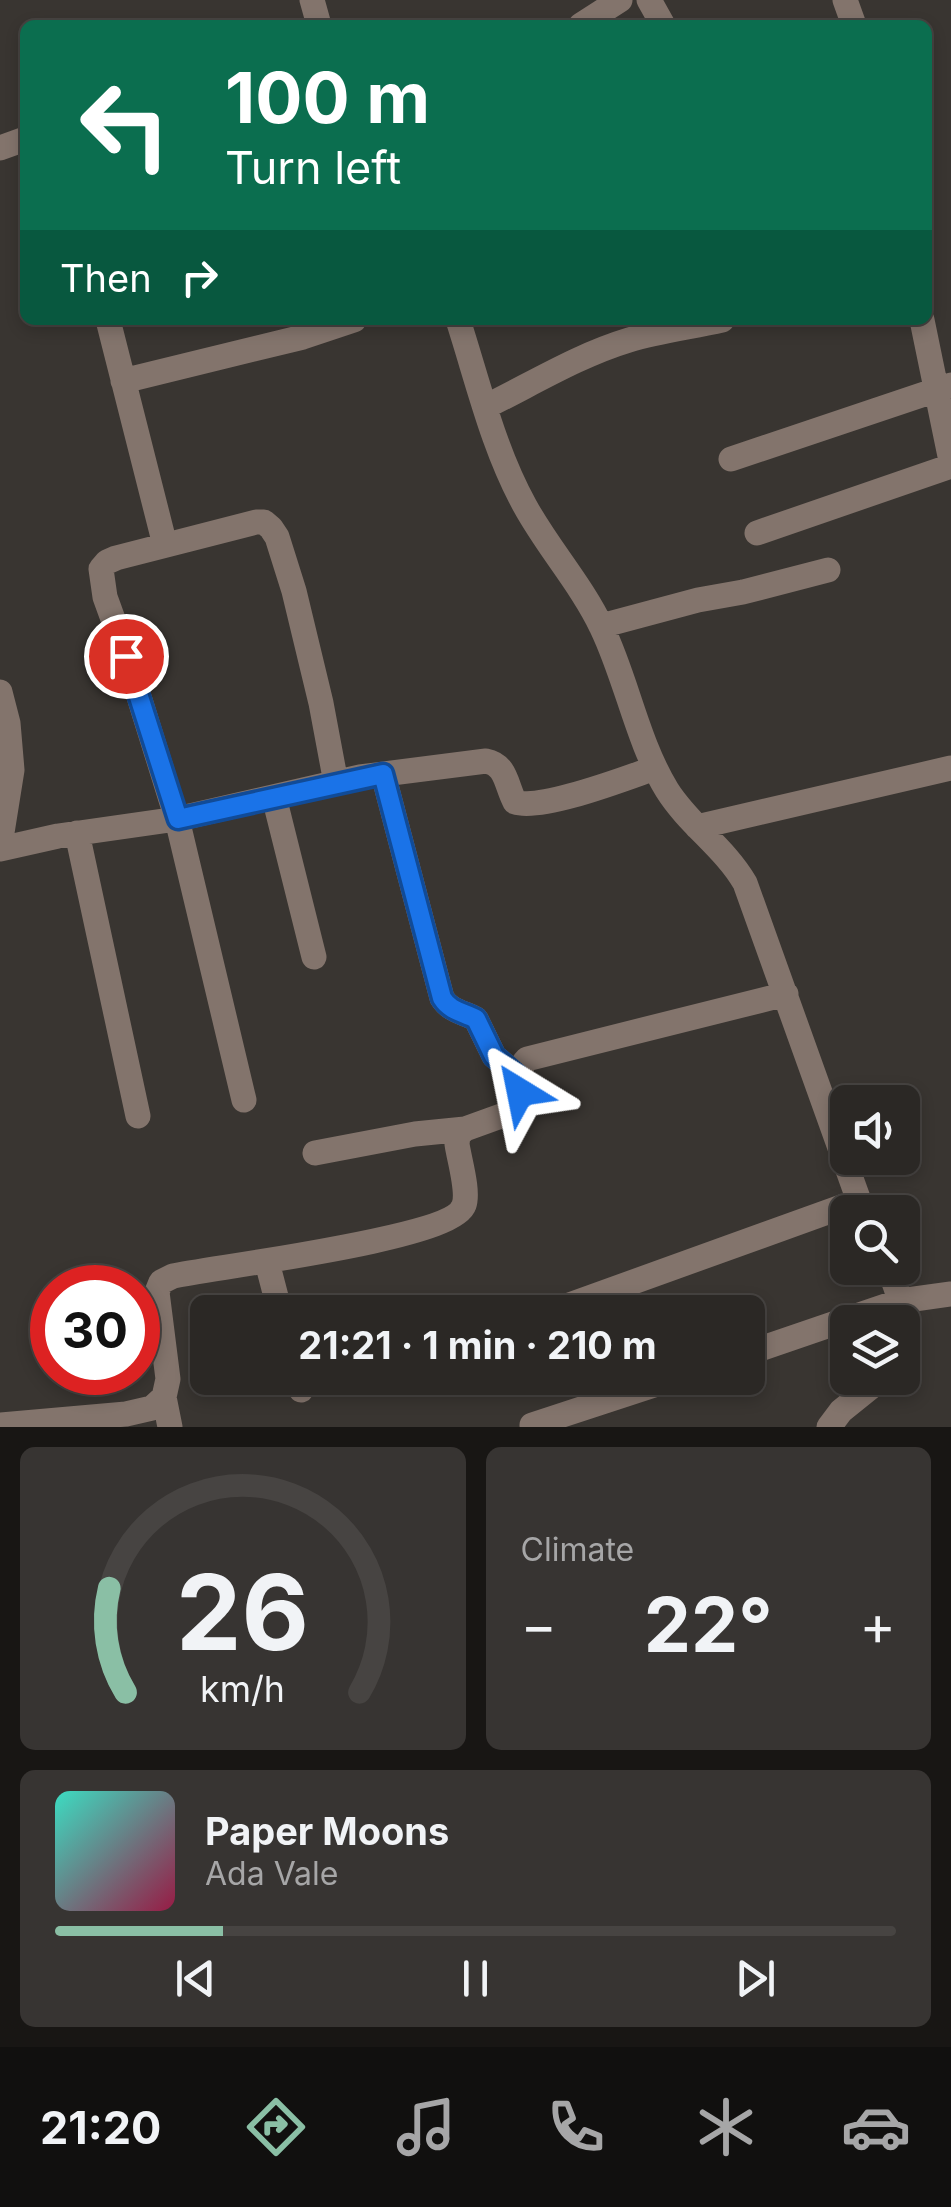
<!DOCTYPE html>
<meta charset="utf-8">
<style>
:root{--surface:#2b2825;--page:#373432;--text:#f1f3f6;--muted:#a6a6a7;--line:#474442;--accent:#8abfa5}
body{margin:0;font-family:Inter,sans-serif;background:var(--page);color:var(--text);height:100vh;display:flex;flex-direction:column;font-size:38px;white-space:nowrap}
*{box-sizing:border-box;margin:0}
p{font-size:32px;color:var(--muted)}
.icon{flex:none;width:55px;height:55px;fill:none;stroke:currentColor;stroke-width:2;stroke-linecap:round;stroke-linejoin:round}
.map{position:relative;height:1427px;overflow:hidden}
.drawer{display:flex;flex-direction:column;gap:20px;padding:20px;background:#181614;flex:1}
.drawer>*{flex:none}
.hud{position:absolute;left:20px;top:20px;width:912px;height:305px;border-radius:15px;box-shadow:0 5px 15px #0003,0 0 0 2px var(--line);background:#0b6e4f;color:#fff;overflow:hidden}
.buttons{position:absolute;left:830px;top:1085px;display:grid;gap:20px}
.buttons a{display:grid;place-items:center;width:90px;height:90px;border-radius:15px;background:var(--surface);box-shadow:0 5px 15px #0003,0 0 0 2px var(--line);font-size:50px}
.speed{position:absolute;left:30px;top:1265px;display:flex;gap:20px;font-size:50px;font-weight:700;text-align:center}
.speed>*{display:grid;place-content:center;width:130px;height:130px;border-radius:50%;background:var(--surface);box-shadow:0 5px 15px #0003,0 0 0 2px var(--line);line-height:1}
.speed .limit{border:15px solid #d22;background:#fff;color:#111}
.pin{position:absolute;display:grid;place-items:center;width:85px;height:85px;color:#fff;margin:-42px;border:5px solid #fff;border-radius:50%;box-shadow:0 2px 10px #0007}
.me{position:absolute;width:110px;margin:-55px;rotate:325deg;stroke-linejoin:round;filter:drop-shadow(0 0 8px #0008)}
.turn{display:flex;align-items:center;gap:35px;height:210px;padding:0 40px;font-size:45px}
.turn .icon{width:130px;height:130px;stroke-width:2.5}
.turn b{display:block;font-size:70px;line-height:85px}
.then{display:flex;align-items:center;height:95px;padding:0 40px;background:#0003;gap:20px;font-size:38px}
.big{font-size:75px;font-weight:700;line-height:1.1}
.drawer .widget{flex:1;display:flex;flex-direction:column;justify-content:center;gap:15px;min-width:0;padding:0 35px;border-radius:15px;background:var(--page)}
.drawer .dial{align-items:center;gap:0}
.dial svg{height:260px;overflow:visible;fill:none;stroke:var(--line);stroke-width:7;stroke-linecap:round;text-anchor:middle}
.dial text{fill:var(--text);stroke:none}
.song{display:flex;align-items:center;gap:30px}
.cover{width:120px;height:120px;border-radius:15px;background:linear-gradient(135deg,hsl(170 70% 55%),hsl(340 70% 35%))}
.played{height:10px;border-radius:5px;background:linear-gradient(90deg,var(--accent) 20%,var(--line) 20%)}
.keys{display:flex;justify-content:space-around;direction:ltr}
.heat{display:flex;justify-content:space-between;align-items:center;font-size:55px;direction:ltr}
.drawer .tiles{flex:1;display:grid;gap:20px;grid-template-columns:1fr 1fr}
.widget:last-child{grid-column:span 2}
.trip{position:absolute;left:190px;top:1295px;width:575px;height:100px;border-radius:15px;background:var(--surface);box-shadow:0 5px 15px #0003,0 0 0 2px var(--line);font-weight:700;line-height:100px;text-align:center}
.dock{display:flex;height:160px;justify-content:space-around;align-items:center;background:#11100f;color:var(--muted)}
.dock .icon{width:70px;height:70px}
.dock .active{color:var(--accent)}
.dock b{font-size:45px;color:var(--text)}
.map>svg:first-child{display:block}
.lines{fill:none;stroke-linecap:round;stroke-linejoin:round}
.minor{stroke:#83746c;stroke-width:25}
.route-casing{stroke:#114b97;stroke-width:25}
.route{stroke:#1a73e8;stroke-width:18}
</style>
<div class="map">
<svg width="951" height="1427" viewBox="0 0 951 1427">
<rect width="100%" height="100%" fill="#393531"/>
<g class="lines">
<path class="minor" d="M312,0L319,25
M649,0L663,25
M845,0L854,25
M581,25L620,0
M0,148L25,139
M108,320L165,545
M458,320C478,382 493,448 525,506C548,548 581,584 602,628C627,680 637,741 667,790C689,825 724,847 745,883L863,1212
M922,320L951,461
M123,381L303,337L354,320
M485,407C532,384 579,355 629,340C659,331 691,327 722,320
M731,459L951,385
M757,533L951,466
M601,626L698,600L743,592L828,570
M0,692L8,723L12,770L0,845
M383,774L442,998C450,1011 463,1012 476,1019L494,1056L517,1076
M274,797L314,957
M697,827L951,768
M77,833L138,1116
M0,849L58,836L177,819L360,777L486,761C507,765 506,786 515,802C542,811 626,778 655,768
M244,1100L177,819L126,655L105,597L101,569L107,562L116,558L256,522H264L271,528L277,537L294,591L321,703L336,783
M315,1153L415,1134L465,1129
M267,1262L280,1312
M888,1268C897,1288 905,1310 902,1333
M550,1312L858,1201
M748,1353L900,1301L951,1294
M298,1378L301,1390
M164,1397L170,1427
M0,1425L126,1414L152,1408L164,1397L168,1379L157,1292L161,1282L173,1276C214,1267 453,1239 464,1205C469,1191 459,1159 457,1144L458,1135L465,1129L515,1111C525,1093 511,1075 527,1059L786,994
M532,1425L675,1378
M829,1427L841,1411L882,1378"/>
</g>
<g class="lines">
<g class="route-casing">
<path id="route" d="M126,656L178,819L383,774L442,998C450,1011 463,1012 476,1019L494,1056L517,1076L520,1092"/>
</g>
<use href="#route" class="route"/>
</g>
</svg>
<div class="buttons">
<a><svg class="icon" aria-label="sound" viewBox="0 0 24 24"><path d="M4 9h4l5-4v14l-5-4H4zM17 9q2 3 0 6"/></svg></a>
<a><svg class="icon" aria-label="search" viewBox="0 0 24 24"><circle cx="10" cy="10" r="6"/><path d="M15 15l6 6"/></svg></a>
<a><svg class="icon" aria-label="layers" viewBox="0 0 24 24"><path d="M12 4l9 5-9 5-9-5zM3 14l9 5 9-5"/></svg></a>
</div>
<div class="speed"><div class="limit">30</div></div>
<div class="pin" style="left:126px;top:656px;background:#d93025"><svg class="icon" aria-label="arrive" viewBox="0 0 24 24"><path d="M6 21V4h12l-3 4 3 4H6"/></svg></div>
<svg class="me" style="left:520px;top:1092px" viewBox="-20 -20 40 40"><path d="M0-17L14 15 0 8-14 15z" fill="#1a73e8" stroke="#fff" stroke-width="4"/></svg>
<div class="trip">21:21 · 1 min · 210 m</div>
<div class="hud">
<div class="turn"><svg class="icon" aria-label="left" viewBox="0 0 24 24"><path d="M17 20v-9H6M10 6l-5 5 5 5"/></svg><div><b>100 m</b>Turn left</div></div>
<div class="then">Then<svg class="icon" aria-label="right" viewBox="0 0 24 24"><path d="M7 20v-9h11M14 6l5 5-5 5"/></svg></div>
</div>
</div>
<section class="drawer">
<div class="tiles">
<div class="widget dial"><svg viewBox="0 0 100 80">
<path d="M14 69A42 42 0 1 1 86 69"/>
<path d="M14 69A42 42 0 0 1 9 37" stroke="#8abfa5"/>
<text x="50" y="56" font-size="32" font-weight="700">26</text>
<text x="50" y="72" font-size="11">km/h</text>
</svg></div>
<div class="widget"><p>Climate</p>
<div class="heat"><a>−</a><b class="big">22°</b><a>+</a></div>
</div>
<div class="widget">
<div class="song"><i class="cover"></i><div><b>Paper Moons</b><p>Ada Vale</p></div></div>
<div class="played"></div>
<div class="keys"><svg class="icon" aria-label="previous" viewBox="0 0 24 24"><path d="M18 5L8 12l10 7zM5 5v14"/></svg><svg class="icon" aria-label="pause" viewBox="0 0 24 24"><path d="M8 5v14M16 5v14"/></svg><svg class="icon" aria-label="next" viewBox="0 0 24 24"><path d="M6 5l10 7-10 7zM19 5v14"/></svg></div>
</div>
</div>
</section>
<nav class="dock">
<b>21:20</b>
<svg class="icon active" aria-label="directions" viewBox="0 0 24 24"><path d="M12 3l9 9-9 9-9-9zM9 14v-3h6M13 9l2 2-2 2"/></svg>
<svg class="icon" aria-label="music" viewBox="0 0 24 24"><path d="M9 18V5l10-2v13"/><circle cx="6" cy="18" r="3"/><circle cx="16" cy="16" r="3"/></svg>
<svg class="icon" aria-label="phone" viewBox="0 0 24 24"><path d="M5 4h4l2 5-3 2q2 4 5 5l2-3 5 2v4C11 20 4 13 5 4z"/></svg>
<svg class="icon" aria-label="climate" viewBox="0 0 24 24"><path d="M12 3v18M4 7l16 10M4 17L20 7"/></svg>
<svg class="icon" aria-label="car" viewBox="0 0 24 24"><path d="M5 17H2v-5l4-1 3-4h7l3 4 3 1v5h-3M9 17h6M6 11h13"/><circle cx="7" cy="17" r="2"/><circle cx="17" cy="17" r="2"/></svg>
</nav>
